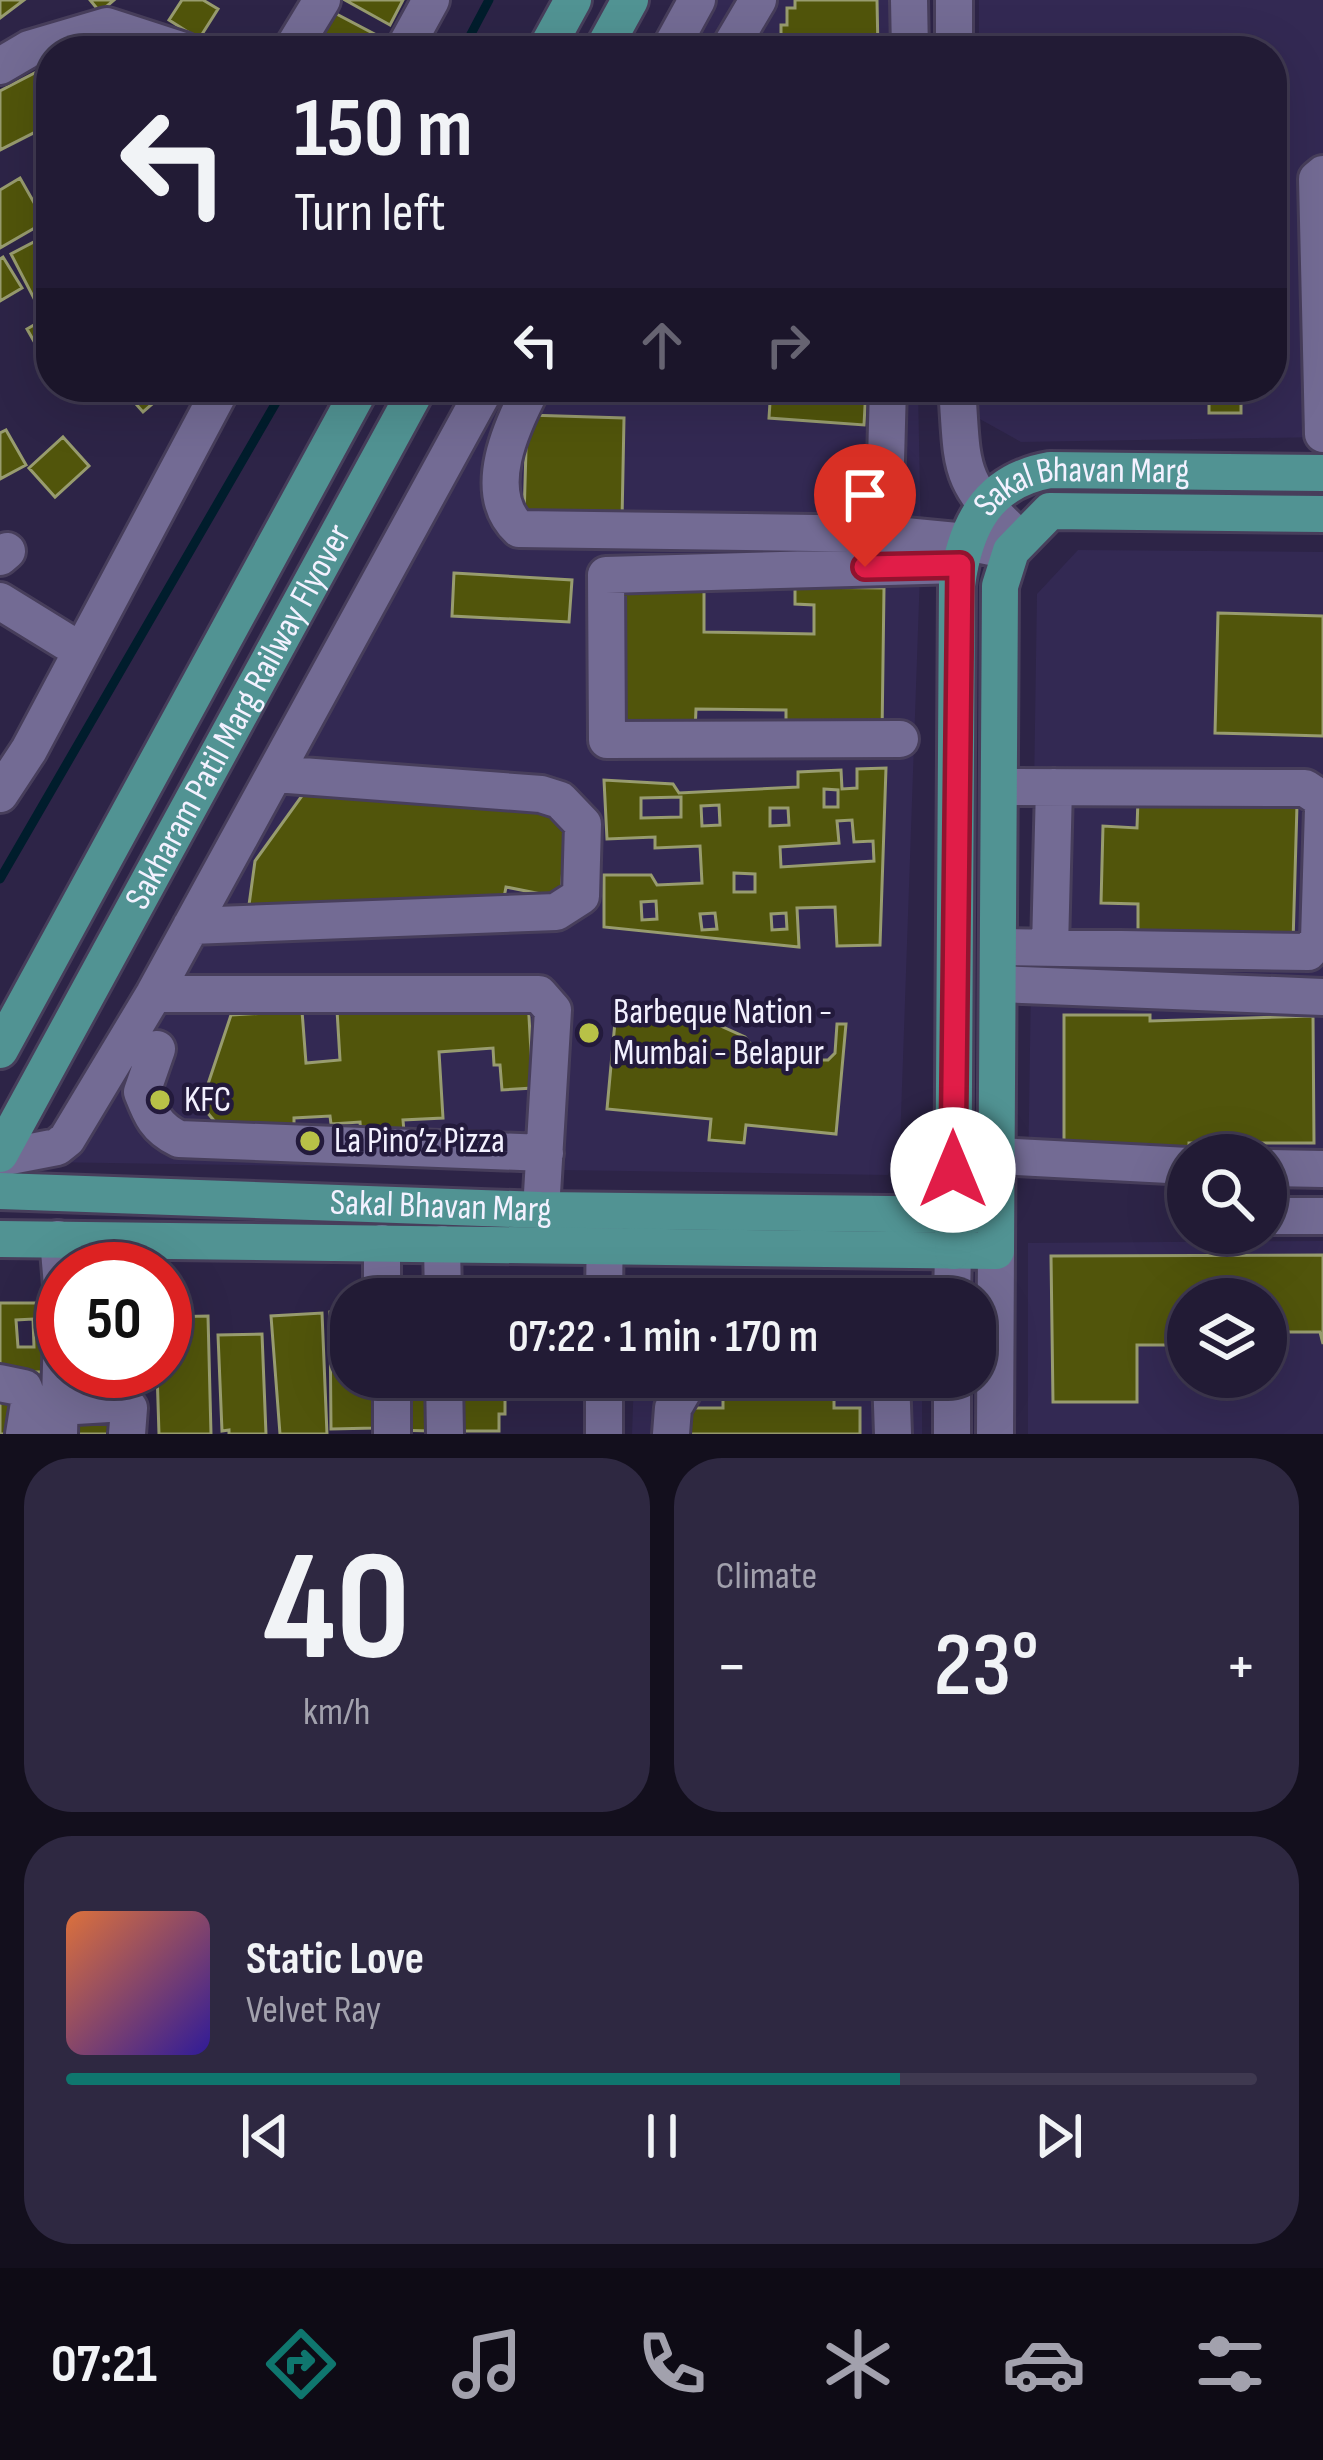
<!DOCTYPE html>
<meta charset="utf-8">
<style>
:root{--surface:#221b35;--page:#2e2841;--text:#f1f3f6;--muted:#a2a1ad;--line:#3f3950;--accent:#0f766e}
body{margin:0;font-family:"Sofia Sans Condensed",sans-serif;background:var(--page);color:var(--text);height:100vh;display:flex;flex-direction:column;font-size:45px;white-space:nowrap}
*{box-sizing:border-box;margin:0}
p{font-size:39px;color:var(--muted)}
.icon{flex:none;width:66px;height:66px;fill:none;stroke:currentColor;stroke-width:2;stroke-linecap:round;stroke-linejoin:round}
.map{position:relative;height:1434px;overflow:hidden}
.drawer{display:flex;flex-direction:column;gap:24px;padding:24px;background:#130f1d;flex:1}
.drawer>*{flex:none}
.hud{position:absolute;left:36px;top:36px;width:1251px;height:366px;border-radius:48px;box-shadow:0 12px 48px #0002,0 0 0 3px var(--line);background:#221b35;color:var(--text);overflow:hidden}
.fabs{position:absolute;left:1167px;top:1134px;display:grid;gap:24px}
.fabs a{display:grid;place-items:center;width:120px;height:120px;border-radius:50%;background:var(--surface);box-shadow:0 12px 48px #0002,0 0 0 3px var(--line);font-size:60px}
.speed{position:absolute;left:36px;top:1242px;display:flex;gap:24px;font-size:60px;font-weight:700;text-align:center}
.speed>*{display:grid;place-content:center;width:156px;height:156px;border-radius:50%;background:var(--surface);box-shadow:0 12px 48px #0002,0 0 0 3px var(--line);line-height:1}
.speed .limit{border:18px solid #d22;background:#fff;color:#111}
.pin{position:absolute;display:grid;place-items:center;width:102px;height:102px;color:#fff;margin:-123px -51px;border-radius:50% 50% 50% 0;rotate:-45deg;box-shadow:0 0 12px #0007}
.pin .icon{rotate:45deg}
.me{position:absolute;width:132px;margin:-66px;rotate:0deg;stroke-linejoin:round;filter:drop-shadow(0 0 9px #0008)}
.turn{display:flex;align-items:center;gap:42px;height:252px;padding:0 60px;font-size:54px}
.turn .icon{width:156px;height:156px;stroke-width:2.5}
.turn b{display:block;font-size:84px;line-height:102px}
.lanes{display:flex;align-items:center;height:114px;padding:0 60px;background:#0003;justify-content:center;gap:60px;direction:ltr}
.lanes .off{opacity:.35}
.big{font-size:90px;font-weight:600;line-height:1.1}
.drawer .card{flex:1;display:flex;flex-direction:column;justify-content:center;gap:18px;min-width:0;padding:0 42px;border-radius:48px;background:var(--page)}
.drawer .dial{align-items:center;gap:0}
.dial b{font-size:156px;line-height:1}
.song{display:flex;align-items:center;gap:36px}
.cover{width:144px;height:144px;border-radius:18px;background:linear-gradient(135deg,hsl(20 70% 55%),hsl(250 70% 35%))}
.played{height:12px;border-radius:6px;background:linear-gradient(90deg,var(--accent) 70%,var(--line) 70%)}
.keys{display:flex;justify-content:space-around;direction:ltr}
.heat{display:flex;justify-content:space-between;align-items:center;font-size:66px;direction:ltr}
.drawer .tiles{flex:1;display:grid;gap:24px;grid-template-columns:1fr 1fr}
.card:last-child{grid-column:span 2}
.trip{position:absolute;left:330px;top:1278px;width:666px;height:120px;border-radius:48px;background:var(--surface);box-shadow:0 12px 48px #0002,0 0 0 3px var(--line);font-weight:600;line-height:120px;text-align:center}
.tab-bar{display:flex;height:192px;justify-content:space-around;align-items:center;background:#0e0b15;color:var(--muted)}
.tab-bar .icon{width:84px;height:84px}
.tab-bar .on{color:var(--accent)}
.tab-bar b{font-size:54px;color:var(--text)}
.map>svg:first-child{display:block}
.built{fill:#332953;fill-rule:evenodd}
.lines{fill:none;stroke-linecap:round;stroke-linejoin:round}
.stream{stroke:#001d2c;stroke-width:9}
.building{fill:#51550b;stroke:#989c6f;stroke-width:3;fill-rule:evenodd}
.minor-casing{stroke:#473e5b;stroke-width:42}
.major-casing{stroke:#473e5b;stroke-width:42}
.minor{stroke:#736b94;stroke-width:36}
.major{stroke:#519393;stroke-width:36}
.route-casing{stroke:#92132f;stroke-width:30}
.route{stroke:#e11d48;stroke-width:21}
.poi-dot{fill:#b8c147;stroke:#231a3c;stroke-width:4.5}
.labels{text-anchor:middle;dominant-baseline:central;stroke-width:9;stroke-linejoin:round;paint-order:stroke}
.street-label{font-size:36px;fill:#f3f1ff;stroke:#231a3c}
.poi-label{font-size:36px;fill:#f3f1ff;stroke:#231a3c;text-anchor:start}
</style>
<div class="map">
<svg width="1323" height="1434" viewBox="0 0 1323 1434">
<rect width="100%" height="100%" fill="#2d2447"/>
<path class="built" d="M677,0H913L914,51H649Z
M979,0H1323V437L1021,442L978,418V387H1272V51H979Z
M466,387H918L921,544L900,1144L888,1175L43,1162Z
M1078,550L1323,552V1182L1266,1155H1188V1179L1028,1177L1037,594Z
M1323,1241V1434H1028V1243ZM1188,1299H1266V1377H1188Z
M637,1290L871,1299H637Z
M634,1377H922V1434H632Z"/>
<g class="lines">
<path class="stream" d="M462,51L489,0
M0,879L285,387"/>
</g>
<path class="building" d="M0,0H24L0,18Z
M90,0H114L100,12Z
M182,0H203L218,9L199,39L169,20Z
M345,0H403L390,25Z
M795,0H877L878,51H781V25H787V8H795Z
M327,9L380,37L373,51H305Z
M50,65L51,124L0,150V91Z
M20,178L45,222L0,248V190Z
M51,233V304L40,310L11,254Z
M3,257L22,288L0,301V259Z
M51,315V355L44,359L27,329Z
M121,387H172L143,412Z
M771,387H866L864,425L769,418Z
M1128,387H1261V397L1241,396V413H1209V396L1128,394Z
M527,415L624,418L622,521L524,518Z
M6,430L26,465L0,479V433Z
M63,437L89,466L55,497L29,468Z
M454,573L572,580L569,622L452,616Z
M620,580L704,582V632L814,634V605L795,604V587L884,588L882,735L786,734V710L696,709L695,732L618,731Z
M1218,613L1323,616V736L1215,733Z
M886,768L880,945L837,946L835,907L797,908L799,947L604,927V875H651L657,885L702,883L700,846L655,848V837L607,839L604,780L673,784L679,793L739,790L798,787V772L841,770L842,789L857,788V769ZM824,789L838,790V807H824ZM681,797V817L641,818V798ZM719,805L720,825L702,826L701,806ZM770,808H788L789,825L770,826ZM852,820L854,842L873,841L874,861L781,867L780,847L839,843L837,821ZM734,873L755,874V892H734ZM656,901L657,919L642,920L641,902ZM715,913L717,929L702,930L700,914ZM786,913L787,929L772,930L771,914Z
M314,779L566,816L561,898L506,887L503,903L249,905L255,861Z
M1138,799L1297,805L1293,943L1138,933V904L1101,903L1103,826L1137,828Z
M528,999L533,1088L502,1090L500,1065H494L493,1048L439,1052L443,1118L403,1120L404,1132L361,1135L360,1122L331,1124L330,1116L294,1118V1126L216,1123L201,1105L231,1015L302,1011L306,1063L340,1060L337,1010Z
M616,1011L705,1019L745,1037L756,1051L816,1054V1060H828L835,1053L837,1024H846L836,1134L746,1125L744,1143L709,1140L711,1119L607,1109Z
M1064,1015H1150V1021L1313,1016L1314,1143H1189V1155L1145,1160V1145L1064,1144Z
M1323,1255V1344L1320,1332H1266V1299H1188V1332H1171V1345H1137V1402H1053L1051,1256Z
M0,1303H47L48,1372H0ZM33,1319L34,1347H18L16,1320Z
M330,1312H351V1318L336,1317L337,1328H351V1377H374L375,1428L331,1429Z
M322,1313L327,1434H280L271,1316Z
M208,1316L211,1434H159L157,1371H165V1317Z
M262,1334L266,1434H229V1430L222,1431L218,1335Z
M83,1371H144L143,1399H83Z
M394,1377H439L431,1431L393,1430Z
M455,1377H505V1414H499V1431H455Z
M723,1377H834V1408H860V1434H687L686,1408H723Z
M0,1384L17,1398L8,1434H0Z
M70,1410L125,1412L122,1434H69Z"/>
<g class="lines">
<g class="minor-casing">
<path id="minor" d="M909,0L910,51
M954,0V51
M291,51L322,0
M403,51L431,0
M669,51L697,0
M728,51L758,0
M0,66L29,49L107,26L184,51
M1323,174L1317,179L1323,434
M532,387C512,425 480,492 519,529L884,534L967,542L1011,551
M957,387C963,470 956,480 1020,539
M884,534L888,387
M0,557L7,551
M0,601L81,651
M900,739L607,740L606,575L960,565
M0,794L29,750L222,387
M191,926L556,912L581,896L583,824L560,800L541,794L275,774
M998,947L1308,952L1319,939L1323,809L1320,798L1305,788L999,787
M1050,948L1054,787
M998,984L1323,997
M154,994H539L553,1010L541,1210
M157,1049L142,1092C151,1115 156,1128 179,1139L545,1153
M997,1156L1188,1166
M0,1158L57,1147L67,1139L154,994L486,387
M1266,1168L1323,1169
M1266,1216H1323
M58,1239L63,1297L59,1434
M382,1243V1299
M442,1244L443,1299
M604,1299L605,1219
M952,1299L953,1251
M444,1377L445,1434
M891,1377L893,1434
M0,1383L24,1388L29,1403L24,1434
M59,1407L125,1403L129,1408L127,1434
M392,1434V1377
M604,1434V1377
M671,1434L673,1408L691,1377
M952,1434V1377
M995,1434L996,1251"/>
</g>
<g class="major-casing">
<g id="major">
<path d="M545,51L573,0"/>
<path d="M602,51L630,0"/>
<path d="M0,1050L361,387"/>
<path id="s1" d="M0,1154L418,387"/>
<path id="s2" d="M0,1191L541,1210L974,1215"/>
<path d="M0,1239L996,1251L1000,586L1011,551L1050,511L1323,514"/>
<path id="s3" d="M953,1251L957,585C965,526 987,481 1050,470L1323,473"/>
</g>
</g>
<use href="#minor" class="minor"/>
<use href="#major" class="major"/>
</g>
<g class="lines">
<g class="route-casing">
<path id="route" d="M865,567L960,565L953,1170"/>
</g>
<use href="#route" class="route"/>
</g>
<g class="poi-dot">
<circle cx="589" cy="1033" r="12"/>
<circle cx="160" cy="1100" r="12"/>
<circle cx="310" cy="1141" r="12"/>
</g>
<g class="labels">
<g class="street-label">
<text stroke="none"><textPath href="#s3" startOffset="855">Sakal Bhavan Marg</textPath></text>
<text stroke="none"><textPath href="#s1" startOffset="498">Sakharam Patil Marg Railway Flyover</textPath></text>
<text stroke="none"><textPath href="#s2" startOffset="441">Sakal Bhavan Marg</textPath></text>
</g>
<g class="poi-label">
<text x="613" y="1012">Barbeque Nation -<tspan x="613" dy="41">Mumbai - Belapur</tspan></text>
<text x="184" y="1100">KFC</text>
<text x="334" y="1141">La Pino’z Pizza</text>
</g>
</g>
</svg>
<div class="fabs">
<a><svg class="icon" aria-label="search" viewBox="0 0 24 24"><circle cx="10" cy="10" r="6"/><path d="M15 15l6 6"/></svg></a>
<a><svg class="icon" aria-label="layers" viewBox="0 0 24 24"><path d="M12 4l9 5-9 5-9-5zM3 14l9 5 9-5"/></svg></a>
</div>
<div class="speed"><div class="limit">50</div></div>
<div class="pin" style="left:865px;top:567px;background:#d93025"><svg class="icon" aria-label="arrive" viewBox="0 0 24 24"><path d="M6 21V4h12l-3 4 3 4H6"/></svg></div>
<svg class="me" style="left:953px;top:1170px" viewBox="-20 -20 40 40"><circle r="19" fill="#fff"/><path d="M0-13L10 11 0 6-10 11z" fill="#e11d48"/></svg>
<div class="trip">07:22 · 1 min · 170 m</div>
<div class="hud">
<div class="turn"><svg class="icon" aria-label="left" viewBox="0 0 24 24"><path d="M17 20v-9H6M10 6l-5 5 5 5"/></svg><div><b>150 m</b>Turn left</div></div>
<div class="lanes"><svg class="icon" aria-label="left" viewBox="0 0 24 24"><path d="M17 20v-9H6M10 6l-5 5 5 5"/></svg><svg class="icon off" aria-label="ahead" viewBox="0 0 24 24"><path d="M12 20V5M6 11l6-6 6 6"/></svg><svg class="icon off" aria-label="right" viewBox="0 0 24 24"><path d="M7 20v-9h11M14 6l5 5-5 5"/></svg></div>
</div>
</div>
<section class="drawer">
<div class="tiles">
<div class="card dial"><b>40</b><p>km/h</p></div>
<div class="card"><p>Climate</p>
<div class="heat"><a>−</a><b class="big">23°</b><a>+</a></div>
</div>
<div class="card">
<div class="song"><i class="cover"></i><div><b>Static Love</b><p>Velvet Ray</p></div></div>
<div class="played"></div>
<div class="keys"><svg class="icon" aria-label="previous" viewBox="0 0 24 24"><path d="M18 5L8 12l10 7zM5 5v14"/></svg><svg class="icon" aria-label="pause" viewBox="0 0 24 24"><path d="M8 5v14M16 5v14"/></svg><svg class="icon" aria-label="next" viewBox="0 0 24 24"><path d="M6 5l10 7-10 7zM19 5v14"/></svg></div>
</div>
</div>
</section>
<nav class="tab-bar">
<b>07:21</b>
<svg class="icon on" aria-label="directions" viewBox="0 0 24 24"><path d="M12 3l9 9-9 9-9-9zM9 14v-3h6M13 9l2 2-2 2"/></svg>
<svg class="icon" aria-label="music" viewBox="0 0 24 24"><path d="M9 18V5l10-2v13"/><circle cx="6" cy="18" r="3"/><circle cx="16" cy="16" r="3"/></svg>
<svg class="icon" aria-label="phone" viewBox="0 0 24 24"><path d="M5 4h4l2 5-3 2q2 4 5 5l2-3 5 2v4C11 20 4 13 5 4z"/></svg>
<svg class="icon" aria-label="climate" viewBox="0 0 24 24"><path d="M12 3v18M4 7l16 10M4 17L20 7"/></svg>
<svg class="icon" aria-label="car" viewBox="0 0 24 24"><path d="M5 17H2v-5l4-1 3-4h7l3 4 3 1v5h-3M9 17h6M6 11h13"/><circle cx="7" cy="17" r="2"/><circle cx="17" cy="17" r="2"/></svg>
<svg class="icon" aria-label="filters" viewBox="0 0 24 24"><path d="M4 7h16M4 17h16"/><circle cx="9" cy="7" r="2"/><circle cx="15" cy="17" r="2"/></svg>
</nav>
